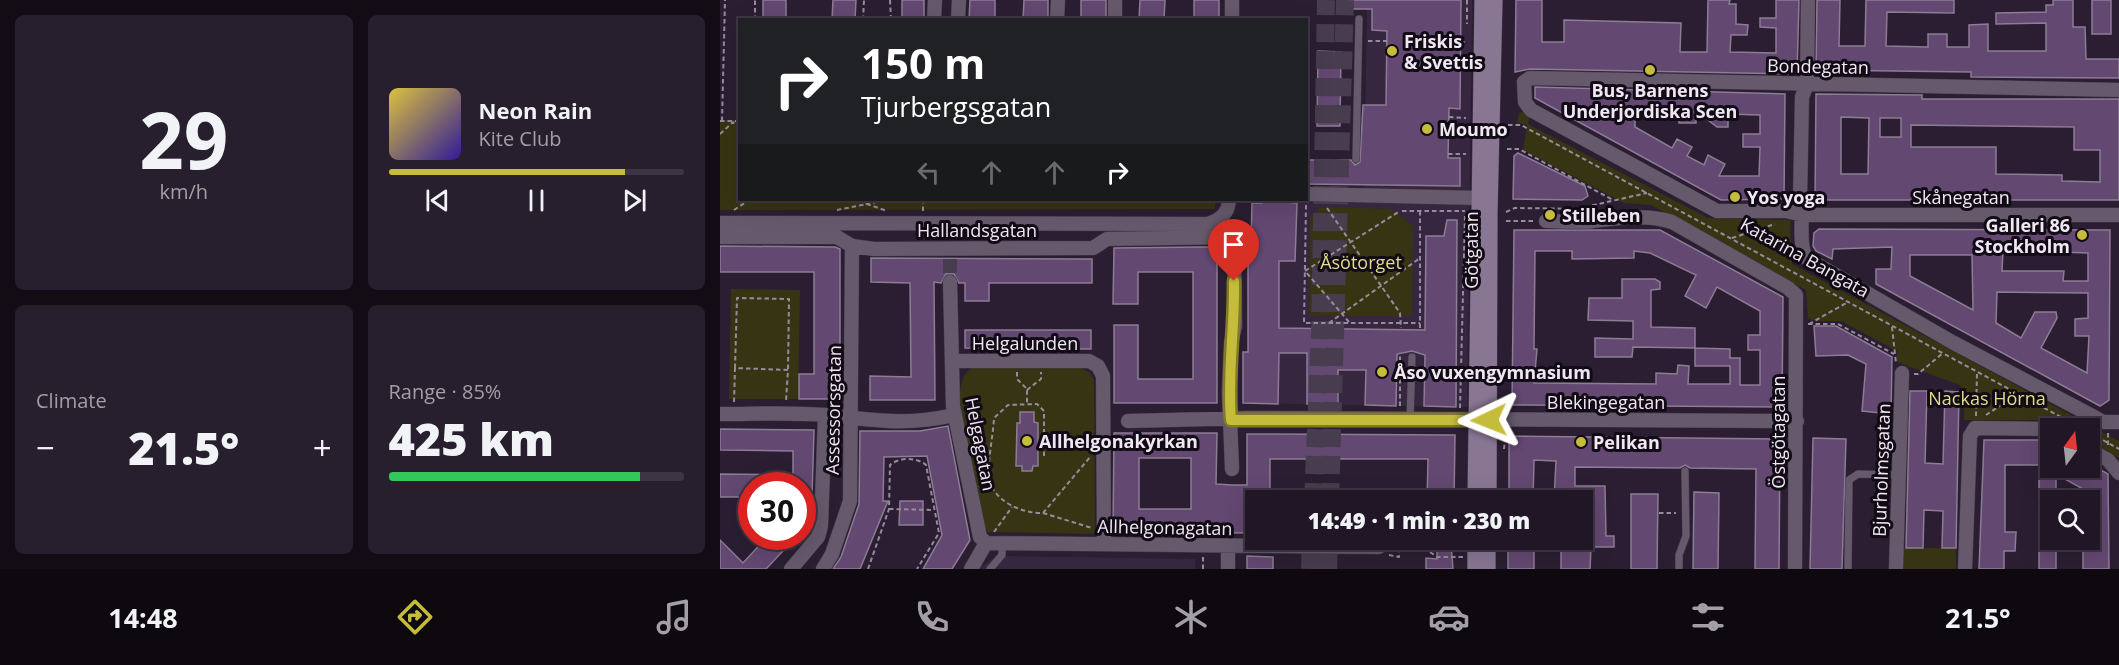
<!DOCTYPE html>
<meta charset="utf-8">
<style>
:root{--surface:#201626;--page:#281f2e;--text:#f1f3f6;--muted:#a29fa7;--line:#3d3543;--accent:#c6bc3c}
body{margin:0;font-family:"Open Sans",sans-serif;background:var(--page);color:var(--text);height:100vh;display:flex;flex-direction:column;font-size:22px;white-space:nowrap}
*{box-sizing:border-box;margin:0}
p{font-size:20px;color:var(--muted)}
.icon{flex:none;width:33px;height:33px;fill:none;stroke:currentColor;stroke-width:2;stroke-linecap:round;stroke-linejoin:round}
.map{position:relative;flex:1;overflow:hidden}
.panel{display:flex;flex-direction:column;gap:15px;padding:15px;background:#120c15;width:720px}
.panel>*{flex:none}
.guide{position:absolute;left:18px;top:18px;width:570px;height:183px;border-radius:0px;box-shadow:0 6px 24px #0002,0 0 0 2px var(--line);background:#202124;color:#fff;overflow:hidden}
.needle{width:39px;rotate:15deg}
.tools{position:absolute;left:1320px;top:418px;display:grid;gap:12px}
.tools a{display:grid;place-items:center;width:60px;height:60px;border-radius:0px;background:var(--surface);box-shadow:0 6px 24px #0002,0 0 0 2px var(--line);font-size:30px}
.speed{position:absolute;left:18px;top:472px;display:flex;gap:12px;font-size:30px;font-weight:700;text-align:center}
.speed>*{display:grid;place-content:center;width:78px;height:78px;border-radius:50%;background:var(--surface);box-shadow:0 6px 24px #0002,0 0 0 2px var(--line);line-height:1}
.speed .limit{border:9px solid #d22;background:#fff;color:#111}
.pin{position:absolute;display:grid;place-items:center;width:51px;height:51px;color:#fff;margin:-62px -26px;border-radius:50% 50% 50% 0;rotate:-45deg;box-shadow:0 0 6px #0007}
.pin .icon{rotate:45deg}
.me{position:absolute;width:66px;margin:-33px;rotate:268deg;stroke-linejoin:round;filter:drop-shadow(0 0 4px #0008)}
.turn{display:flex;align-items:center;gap:21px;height:126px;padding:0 24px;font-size:27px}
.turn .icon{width:78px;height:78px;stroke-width:2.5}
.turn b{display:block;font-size:42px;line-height:51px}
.lanes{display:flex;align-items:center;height:57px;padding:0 24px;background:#0003;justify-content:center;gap:30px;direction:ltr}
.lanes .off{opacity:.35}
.big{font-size:45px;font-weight:800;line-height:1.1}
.panel .tile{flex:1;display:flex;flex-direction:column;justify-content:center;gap:9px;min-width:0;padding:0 21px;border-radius:9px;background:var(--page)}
.panel .dial{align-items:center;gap:0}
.dial b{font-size:78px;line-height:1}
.song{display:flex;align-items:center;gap:18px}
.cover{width:72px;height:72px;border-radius:9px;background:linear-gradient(135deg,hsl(50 70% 55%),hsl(250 70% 35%))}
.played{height:6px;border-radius:3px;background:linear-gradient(90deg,var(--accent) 80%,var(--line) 80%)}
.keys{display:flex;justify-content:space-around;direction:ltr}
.heat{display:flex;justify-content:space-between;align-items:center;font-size:33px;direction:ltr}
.charge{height:9px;border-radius:4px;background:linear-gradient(90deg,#34c759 85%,var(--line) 0)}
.panel .tiles{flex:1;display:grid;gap:15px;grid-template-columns:repeat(2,1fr)}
.trip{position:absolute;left:525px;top:490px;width:348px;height:60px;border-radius:0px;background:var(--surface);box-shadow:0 6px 24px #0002,0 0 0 2px var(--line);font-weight:800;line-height:60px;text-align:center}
.tabs{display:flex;height:96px;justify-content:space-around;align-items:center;background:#0d090f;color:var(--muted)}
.tabs .icon{width:42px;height:42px}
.tabs .active{color:var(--accent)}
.tabs b{font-size:27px;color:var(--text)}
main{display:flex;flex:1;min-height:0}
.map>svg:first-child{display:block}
.built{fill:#372640}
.green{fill:#373413}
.building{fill:#634871;stroke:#8c7c94;stroke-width:1.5;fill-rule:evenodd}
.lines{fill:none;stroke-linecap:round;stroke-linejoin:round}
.street-tunnel{stroke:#483c4f;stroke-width:14;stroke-dasharray:14 7;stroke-linecap:butt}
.highway-tunnel{stroke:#483c4f;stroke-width:18;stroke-dasharray:18 9;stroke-linecap:butt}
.lane-casing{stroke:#463a4d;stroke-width:8}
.street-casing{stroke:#463a4d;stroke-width:15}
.secondary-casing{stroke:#463a4d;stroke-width:16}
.path{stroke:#968b9c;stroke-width:2;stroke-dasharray:4.5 3;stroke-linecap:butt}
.lane{stroke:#65596b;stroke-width:7}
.street{stroke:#65596b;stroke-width:14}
.secondary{stroke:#897693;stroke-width:15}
.route-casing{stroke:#817a27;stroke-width:15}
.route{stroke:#c6bc3c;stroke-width:10}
.poi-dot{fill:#c6bc3c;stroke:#100b14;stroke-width:2}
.labels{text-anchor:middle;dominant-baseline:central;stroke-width:6;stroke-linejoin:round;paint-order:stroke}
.poi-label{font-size:18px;font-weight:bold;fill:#efe7f4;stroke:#100b14;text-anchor:start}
.street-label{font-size:18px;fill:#efe7f4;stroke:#100b14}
.park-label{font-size:18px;fill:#e2dc8b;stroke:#100b14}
</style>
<main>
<section class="panel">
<div class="tiles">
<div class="tile dial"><b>29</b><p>km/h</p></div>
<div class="tile">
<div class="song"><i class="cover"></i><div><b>Neon Rain</b><p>Kite Club</p></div></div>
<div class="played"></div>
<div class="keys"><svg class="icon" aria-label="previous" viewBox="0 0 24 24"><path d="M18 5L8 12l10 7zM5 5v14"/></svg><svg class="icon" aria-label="pause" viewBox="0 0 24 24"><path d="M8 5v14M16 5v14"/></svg><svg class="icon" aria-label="next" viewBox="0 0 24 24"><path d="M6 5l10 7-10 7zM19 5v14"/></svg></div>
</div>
<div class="tile"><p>Climate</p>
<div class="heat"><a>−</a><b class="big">21.5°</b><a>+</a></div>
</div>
<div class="tile"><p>Range · 85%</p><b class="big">425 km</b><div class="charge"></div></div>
</div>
</section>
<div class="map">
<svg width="1399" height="569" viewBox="0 0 1399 569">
<rect width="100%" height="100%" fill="#2b1e32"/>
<path class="built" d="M647,0H752L747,407L523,403L528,352V245H531L532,203H542L543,200H568L569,203H644Z
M276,556L475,559V569H259Z"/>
<path class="green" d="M804,112L810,115L808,124L988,218L1070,220L1072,264L1399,441V458L1370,442V429H1345L1329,420H1244L1245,396L1240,385L1177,362V351L1121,321H1095L1088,318L1086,290L931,205L904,203L803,150L807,125L797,123L799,113Z
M0,120H19L20,200H495V209L0,210Z
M600,207L672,209L693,226L692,316H589L590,217Z
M11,289L80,290L78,399H9Z
M357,366L369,372L374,380L375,534L267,532C260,505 221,383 251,369C266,362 337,366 357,366Z
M1184,548H1236V569H1183Z"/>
<path class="building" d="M43,0H66V20H43Z
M113,0H136L135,20H112Z
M182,0H204V20H182Z
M250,0H275V20H249Z
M304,0H328V20H303Z
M361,0H386V20H361Z
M420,0H445L444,20H419Z
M474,0H499V20H474Z
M621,0H741L740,109L729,108L728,158H740V186L586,184V160H631L635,165L640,162L643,105H666L667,31L652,30V9H621Z
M796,0H822V42H844V20L961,23L960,52H987L988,0H1010L1009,4H1016V24L1028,25L1027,35H1011L1010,52L1056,53V28L1040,27V18H1056V0H1079L1077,74L810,69L795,72Z
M1097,0H1120L1119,46H1145L1146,0H1234V13L1167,12L1166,46L1208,47V34H1227V47H1249V25L1268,24V51H1326V23L1276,24V13L1326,12V5H1333V0H1353V27H1365L1366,59H1399V78L1251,77V72L1096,70Z
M1372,0H1391V34H1372Z
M598,51L621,52L620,126H597Z
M815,87L1065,94L1064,199L1001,200L815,98ZM976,111L997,127H1008V114L1040,115V134H1023V147H1040L1039,176H999L1005,164L988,155L984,165L967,156L972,147L957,139L952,148L915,127V112L959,113V123H976Z
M1096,94L1202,95V99H1399V200H1095ZM1121,117L1149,118L1148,174H1121ZM1160,118H1181V137H1160ZM1191,125L1354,127V150H1380V182L1342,181V175L1276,174V147H1191Z
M798,153L865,186L868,196L862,200L793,199L794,156Z
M543,200L577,203L575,261H559V328L705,330L706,236H724L727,220H737L736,407L704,406L705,355L692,351L677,354L676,406L645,405L646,370H618V405L587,404V353H559L558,404L523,403V352H528V245H531L532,203H542Z
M1099,229L1390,230L1389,400L1380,406L1156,284V269H1171L1172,247L1113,249L1112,259L1096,251L1093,246L1094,233ZM1283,250L1368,253V281H1343L1344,271H1282ZM1190,255H1252L1253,310L1190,276ZM1277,292L1368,293V318L1355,319V336H1369L1367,373L1321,348L1337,318L1336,312H1315L1301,338L1276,323Z
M794,230H940L1063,297L1062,407L792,405ZM815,251H852V259L914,258V251L930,253L976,275L965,296L986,308L997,287L1040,311V335H1028V350H1040V385H1020V358H1010V349L975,348V366H1010V384H968L969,366L958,365L957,374L936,373V384L814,383L817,349H814Z
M0,246L115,247L120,249V399H79V374H94V272H0Z
M479,247H497V403H394V325H418V379H473V272H418V304H393L394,248Z
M151,258L372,259V283H269V301H245V283H239L234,274H226L221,283L214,282L215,400H150V376L191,377L190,283L151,282Z
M902,279H935L940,282V289L931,290V327L975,328V348L913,347L912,357H875V338L913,339V321L868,320L869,298H902Z
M1094,326H1116L1172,357L1171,414L1142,411L1146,364L1128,355L1096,356Z
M245,330H371V349L245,348Z
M1190,391H1207L1205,463L1223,464L1225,391L1239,392L1236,548H1222L1223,511L1204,510L1203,548H1186Z
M300,412H314V422L318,423V466H313L312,471H302V466H296L297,423H300Z
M228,426L250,540L232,569H203L222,535L207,456L164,457L163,501H168L140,569H113L121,557L139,504L140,431H200Z
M0,429L94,430L91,530L82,531V486H32V497H0V474L73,475V451L0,450Z
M394,433H497L496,484L512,485H527V434L735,435L734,501H707L708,459H550V501H536V533L393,532ZM419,458H471V509H419Z
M789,436L1060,439L1059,569H1035L1036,469L970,468L965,465L960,468L855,467V486H885L886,536H894V547H871L870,569H841V540H862V535H866L867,505H862V501H834L836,461L814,460L813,501H789Z
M1093,438L1126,439L1122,569H1090Z
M1264,440H1326L1330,443V468H1370V464L1388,474L1389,569H1363V540H1370V501H1363V489L1336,474V499H1319V465H1285V532H1296L1295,551H1284V569H1259Z
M974,492L999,493L998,569H973Z
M911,494H938L937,569H911Z
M180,501H203V525H179Z
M47,537H76L46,569H0V540L23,563Z
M788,540H814V569H788Z
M1319,540L1336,541V569H1319Z
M717,543H731L733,569H706V558L717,559Z
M527,556L553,557V569H527Z"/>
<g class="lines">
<path class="street-tunnel" d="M230,259V282"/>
<path class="highway-tunnel" d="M593,501L600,333L606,0
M610,501L625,0
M590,569L591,540
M608,569L609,540"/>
<g class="lane-casing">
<path id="lane" d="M636,159L639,19
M690,421L692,357
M270,569L282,555V543
M959,569V555L966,536L965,471
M1128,569L1129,480L1138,474L1179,475"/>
</g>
<g class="street-casing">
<path id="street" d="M1088,0L1087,84L1082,97L1080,200C1084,219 1078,242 1086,258L1232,342L1376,418L1383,422H1399
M214,20L215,0
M238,20L239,0
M337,20L338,0
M395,20V0
M512,20V0
M1399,90L810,78L804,82L805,102L811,110L997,211H1066L1083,215H1399
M586,194L760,198
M826,221C841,221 858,223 873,221C899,218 926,214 952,222L1068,288L1076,295L1075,569
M0,223L488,224C501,219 508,214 509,200
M0,237H117L132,246L154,249L373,248L387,239L514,237L515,326L511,343L509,394L512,469
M230,282L233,406L260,537L266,543
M232,361H369L378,366L383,376L384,544
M0,414C35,414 71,412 106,415C154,420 186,426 234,415
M408,421L530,418L1077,421
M1370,450L1388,460L1399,473
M266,543L659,547
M71,569L98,537L101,526L105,415
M103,569L112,554L130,501L132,246
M251,569L266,543
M508,569V546
M1176,569L1182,373
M1245,569L1250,436L1255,428L1330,429"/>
</g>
<g class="secondary-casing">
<path id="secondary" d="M755,501L762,0
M769,501L770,212L775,0
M755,569V540
M768,569V540"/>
</g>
<path class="path" d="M170,0L171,20
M747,0V24
M35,20V0
M143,20L144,0
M648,41H667
M740,42H747
M729,117L746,118
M0,121H20
M2,121L5,0
M788,125H801L1363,429
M0,134L13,122L20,128
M787,149H799L893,200
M728,154H746
M139,200L147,204L165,200
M586,205L584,323H700
M865,207L927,193
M607,208L680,313L681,328
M14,210L29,200
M117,210L147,204L167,211
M203,211V200
M682,211H745
M700,211V328
M786,212L795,208L869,209
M786,221H814
M1012,238L1055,224
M629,322L585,271L680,211
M609,323L700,258
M1088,324H1118L1174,354
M1089,324L1128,302
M1172,327L1176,363
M15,368L17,298L69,299L68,370
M297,372V379L307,389V403
M1194,374H1198L1223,353
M307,390L321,379V372
M14,402L15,368L68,370L66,401
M680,406V355
M740,408L745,216
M1266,415L1298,394
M1256,416L1257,372
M1370,433L1399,449
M1388,445V433
M784,449L786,431
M324,456V411L317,404L288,405L274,418C273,437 268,457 269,475C270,500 302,514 323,513L371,456
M169,509L214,510
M323,513L372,528
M939,513H956
M274,532L292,507
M679,546L703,547
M731,549L743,550
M669,555L679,557V540
M483,557V569
M743,557H717L703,547L717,541H743
M148,569L169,509L170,465C179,457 197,457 206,465L219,533L197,569"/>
<use href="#lane" class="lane"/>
<use href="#street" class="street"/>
<use href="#secondary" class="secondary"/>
</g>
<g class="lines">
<g class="route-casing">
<path id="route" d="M514,281C515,328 507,374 511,420H769"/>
</g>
<use href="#route" class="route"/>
</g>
<g class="poi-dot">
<circle cx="672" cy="51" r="6"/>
<circle cx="930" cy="70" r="6"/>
<circle cx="707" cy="129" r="6"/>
<circle cx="1015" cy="197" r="6"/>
<circle cx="830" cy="215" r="6"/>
<circle cx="1362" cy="235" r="6"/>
<circle cx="662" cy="372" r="6"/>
<circle cx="307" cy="441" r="6"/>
<circle cx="861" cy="442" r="6"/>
</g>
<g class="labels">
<g class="poi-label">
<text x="684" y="41">Friskis<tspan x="684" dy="21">&amp; Svettis</tspan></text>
<text x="930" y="90" text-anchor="middle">Bus, Barnens<tspan x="930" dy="21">Underjordiska Scen</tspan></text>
<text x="719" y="129">Moumo</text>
<text x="1027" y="197">Yos yoga</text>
<text x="842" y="215">Stilleben</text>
<text x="1350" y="225" text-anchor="end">Galleri 86<tspan x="1350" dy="21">Stockholm</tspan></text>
<text x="674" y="372">Åso vuxengymnasium</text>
<text x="319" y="441">Allhelgonakyrkan</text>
<text x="873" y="442">Pelikan</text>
</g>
<g class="street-label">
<text transform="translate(1098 66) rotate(1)">Bondegatan</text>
<text x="1241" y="197">Skånegatan</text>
<text x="257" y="230">Hallandsgatan</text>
<text transform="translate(751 250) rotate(-90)">Götgatan</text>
<text transform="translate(1085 257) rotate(29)">Katarina Bangata</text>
<text x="305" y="343">Helgalunden</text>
<text x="886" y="402">Blekingegatan</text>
<text transform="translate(113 410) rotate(-89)">Assessorsgatan</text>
<text transform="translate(1058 432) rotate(-90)">Östgötagatan</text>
<text transform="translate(261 444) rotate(79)">Helgagatan</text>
<text transform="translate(1161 470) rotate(-88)">Bjurholmsgatan</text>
<text transform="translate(445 527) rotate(1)">Allhelgonagatan</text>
</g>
<g class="park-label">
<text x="641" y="262">Åsötorget</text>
<text x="1267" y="398">Nackas Hörna</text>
</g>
</g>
</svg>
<div class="tools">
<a><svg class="needle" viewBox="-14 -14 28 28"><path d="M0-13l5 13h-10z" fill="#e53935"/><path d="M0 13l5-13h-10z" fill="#a29fa7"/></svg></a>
<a><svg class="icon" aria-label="search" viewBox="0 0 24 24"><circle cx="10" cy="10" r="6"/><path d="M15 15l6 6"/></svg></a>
</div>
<div class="speed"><div class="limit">30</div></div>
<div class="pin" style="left:514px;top:281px;background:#d93025"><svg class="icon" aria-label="arrive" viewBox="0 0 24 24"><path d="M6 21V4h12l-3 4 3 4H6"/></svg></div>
<svg class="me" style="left:769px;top:420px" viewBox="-20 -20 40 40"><path d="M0-17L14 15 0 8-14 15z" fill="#c6bc3c" stroke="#fff" stroke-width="4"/></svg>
<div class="trip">14:49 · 1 min · 230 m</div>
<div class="guide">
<div class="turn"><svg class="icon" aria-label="right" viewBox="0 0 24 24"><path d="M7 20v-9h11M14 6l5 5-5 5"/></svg><div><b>150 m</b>Tjurbergsgatan</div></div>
<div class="lanes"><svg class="icon off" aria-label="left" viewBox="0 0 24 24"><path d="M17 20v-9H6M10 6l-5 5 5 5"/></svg><svg class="icon off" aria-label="ahead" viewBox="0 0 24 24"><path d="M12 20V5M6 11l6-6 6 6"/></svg><svg class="icon off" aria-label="ahead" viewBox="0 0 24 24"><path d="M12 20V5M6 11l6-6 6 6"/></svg><svg class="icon" aria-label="right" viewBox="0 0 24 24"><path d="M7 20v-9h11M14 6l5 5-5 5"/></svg></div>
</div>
</div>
</main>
<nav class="tabs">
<b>14:48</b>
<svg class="icon active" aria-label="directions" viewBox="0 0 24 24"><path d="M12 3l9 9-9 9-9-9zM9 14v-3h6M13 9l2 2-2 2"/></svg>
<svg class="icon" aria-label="music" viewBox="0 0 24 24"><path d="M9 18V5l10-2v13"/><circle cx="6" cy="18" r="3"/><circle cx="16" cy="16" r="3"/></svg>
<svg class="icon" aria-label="phone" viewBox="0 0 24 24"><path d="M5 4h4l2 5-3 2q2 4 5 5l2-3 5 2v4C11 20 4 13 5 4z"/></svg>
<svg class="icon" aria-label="climate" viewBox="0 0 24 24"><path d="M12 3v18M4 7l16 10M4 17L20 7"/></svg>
<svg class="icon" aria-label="car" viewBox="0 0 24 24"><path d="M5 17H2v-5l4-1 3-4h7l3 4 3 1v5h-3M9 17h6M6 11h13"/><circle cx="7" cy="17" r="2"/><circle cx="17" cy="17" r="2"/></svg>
<svg class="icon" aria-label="filters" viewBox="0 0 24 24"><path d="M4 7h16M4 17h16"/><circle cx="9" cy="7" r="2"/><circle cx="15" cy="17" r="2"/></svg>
<b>21.5°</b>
</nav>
